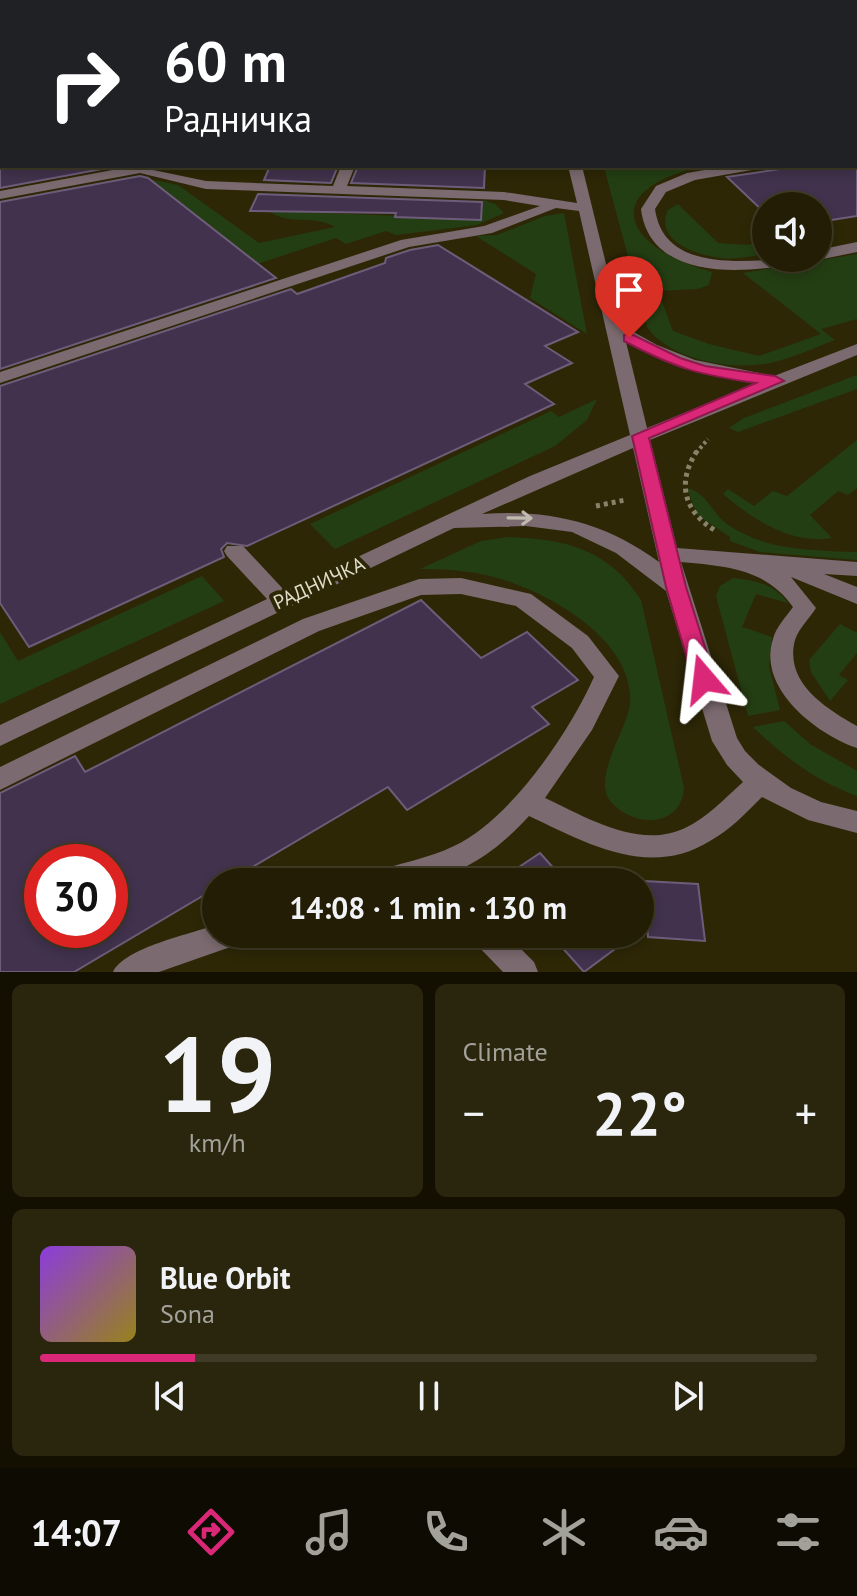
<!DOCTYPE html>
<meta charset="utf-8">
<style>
:root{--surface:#221d04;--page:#2a260e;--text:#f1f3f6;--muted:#a2a29a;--line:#3f3b26;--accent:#db2777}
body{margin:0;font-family:"PT Sans",sans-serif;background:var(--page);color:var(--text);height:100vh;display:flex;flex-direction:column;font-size:30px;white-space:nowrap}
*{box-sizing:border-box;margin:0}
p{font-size:26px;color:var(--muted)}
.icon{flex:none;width:44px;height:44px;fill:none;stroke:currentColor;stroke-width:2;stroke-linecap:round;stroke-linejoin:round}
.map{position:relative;height:972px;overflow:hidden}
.panel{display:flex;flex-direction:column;gap:12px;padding:12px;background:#131002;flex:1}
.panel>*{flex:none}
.top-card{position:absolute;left:0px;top:0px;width:858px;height:168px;box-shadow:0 4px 12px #0003,0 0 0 2px var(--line);background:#202124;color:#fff;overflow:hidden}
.buttons{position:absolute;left:752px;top:192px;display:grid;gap:16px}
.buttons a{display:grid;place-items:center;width:80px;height:80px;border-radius:50%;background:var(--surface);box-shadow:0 4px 12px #0003,0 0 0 2px var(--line);font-size:40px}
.speed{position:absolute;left:24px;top:844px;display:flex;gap:16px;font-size:40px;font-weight:700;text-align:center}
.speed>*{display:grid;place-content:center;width:104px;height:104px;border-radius:50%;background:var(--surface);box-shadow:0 4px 12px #0003,0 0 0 2px var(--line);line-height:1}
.speed .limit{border:12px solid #d22;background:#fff;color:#111}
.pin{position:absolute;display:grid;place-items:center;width:68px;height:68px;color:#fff;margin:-82px -34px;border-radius:50% 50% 50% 0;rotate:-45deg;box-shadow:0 0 8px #0007}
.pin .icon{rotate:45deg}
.me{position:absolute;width:88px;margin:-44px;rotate:343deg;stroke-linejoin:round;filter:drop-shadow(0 0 6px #0008)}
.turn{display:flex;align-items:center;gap:28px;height:168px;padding:0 32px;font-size:36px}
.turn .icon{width:104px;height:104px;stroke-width:2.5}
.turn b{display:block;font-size:56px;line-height:68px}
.big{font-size:60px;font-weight:700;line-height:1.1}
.panel .tile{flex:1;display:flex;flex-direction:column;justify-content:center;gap:12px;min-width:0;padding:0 28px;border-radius:12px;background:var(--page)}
.panel .dial{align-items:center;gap:0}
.dial b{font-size:104px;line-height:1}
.song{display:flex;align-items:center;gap:24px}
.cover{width:96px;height:96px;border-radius:12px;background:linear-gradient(135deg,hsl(270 70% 55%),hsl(50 70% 35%))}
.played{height:8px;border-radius:4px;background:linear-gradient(90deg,var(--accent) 20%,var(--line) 20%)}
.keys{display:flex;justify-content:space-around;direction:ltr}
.heat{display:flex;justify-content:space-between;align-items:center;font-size:44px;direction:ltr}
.panel .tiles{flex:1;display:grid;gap:12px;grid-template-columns:1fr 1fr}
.tile:last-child{grid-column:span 2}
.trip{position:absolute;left:202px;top:868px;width:452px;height:80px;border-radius:40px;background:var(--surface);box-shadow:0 4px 12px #0003,0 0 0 2px var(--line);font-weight:700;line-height:80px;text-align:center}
.tabs{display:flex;height:128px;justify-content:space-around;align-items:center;background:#0e0c02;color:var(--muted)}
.tabs .icon{width:56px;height:56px}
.tabs .current{color:var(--accent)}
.tabs b{font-size:36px;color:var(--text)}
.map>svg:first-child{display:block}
.green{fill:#243e13}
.building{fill:#42324d;stroke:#6e5d7a;stroke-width:2;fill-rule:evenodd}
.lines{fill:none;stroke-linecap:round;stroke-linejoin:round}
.path-far2{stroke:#878269;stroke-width:3;stroke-dasharray:2 2;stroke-linecap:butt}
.path-far1{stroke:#878269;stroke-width:4;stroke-dasharray:3 3;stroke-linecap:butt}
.path{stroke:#878269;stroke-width:5;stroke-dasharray:4 4;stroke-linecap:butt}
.minor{fill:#7b6a6f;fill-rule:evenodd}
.oneway{stroke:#c1baaf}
.route{fill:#db2777;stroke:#8e194d;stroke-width:2}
.labels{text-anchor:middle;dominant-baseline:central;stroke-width:8;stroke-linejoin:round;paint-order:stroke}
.street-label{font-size:20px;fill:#dfdcca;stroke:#2d2706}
</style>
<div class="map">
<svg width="857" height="972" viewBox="0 0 857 972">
<rect width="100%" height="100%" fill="#2d2706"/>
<path class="green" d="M703,166C595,191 625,248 712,272L709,285L697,289L658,291L673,331L709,344L759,356L821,334L743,273L857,254V319L821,329L835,340C814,348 792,358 770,363C732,371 670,360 647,327L604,167Z
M135,176L178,185L259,243L335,227C314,214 288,226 269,211L481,219L483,200L495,204L504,213L477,225L396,235L386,231L346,244L336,238L257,264L0,204Z
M678,204L718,243L747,245L766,241V254C751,256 736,260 721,258C696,255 654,241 668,210Z
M564,213L587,334L530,298L536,274L476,236L497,235L545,216Z
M857,375V389L738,432L729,428L744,418Z
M597,399L587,420L555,446L335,549L310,524L551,411L559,417Z
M857,440V488L848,495L838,491L810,515L832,538C791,545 752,519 723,494L728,489L754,506L773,491L787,496Z
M687,488C708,493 712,514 728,525C767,551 812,550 857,552V560L760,552L730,541V537L697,515Z
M508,537C565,539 609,549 641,600L684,788C681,828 634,828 611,802C591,779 627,730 630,704C635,643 555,596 504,580C477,571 448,569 420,569L481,541Z
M202,576L224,601L0,704V632L18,661Z
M733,578C755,580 774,584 788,603L756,594L742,627L772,637L769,666L780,710L748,716L716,596L720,586Z
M840,624L857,633V653L839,675L848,680L830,701L811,672L809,660Z
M784,721L810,744L857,771V796C816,781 784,757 753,727Z"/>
<path class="building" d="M0,166H118L0,188Z
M270,166H338L331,183L264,180Z
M358,166H485L484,188L351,183Z
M800,166H857V216L818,222V206H766V214L727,177Z
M140,176L148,178L276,278L0,369V202Z
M258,194L482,202L481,220L395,217L396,213L250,211Z
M438,245L578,332L545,346L572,363L525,384L554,404L247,546L227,543L221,549L224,557L29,647L0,603V386L291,289L297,294L385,263L386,258L410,250Z
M421,600L481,658L527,632L578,680L532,707L549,724L407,810L388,787L227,882H216V888L74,972H0V793L75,756L85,772ZM42,862H110V930H42Z
M540,853L566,882H504L501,879Z
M644,881L698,884L705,941L648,937Z
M550,934H615L623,943L584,972Z"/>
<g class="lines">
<path class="path-far2" d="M117,2L206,0"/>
<path class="path-far1" d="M696,453L708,439"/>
<path class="path" d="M697,451C676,483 684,512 716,531
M596,506L625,500"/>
<path class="minor" d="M221,0H232L220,2Z
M467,0H478L479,2H468Z
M556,0H589L590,2H557Z
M0,32H2V38H0Z
M856,51H857V57H856Z
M0,55H2V61H0Z
M0,80H2V86H0Z
M856,112L857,113V121L856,120Z
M856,148H857V156H856Z
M134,166L206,181L333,186L341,166H355L347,186L504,192L577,203L568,166H582L621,325L657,345L695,360L774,376L857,344V355L650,440L677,548L857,562V576L824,574L857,587V604L791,577L816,608C810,618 799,628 795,640C784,682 825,708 857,726V748C816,734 757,688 773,639C776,627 786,617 793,607C766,568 724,566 681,562L737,738L745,751L759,765L791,788L821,802L857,811V833L808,820L762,797C746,813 730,830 710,841C649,879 586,843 529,816C501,847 467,873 424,881C406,885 385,882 367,882L371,873C398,863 428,859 454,846C510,820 569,733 594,677L572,648L516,606L461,594L421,595L319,631L0,790V767L303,619L419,579L461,578L531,594L588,636L619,676L592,730L545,798C586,817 639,850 685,828C707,818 725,798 743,782L727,765L712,741L666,591L616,553L572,532L526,526L454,528L0,746V725L267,599L227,556L224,551L227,546H243L285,591L530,476L630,435L579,211L556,208L492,233L409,247L0,383V372L401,240L484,226L540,206L504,200L206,189L140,173L0,199V191ZM626,342L683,368L755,384L647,428ZM633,448L659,562C605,522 549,509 482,514Z
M728,166H759L752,170L695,180L666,192L655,209C665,279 758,258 809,258L806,261C752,274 650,284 641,209L656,186L687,173Z
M857,242V252L818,260L812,258H818V250Z
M216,925V934H244L239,944L159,972H113C124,948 190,934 216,925Z
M471,934H506L534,962L538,972H503L476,944Z"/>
</g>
<defs><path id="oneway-shaft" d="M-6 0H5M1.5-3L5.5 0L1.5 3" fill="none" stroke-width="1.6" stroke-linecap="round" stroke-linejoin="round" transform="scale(2)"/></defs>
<use class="oneway" href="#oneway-shaft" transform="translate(520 518) rotate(1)"/>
<path class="route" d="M629,333L680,358L705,366L775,376L784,381L649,438L686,587L715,679L712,684L704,687L696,684L693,679L666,587L632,436L756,383C699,375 675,368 624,341V335Z"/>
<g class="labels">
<g class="street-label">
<text transform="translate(319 583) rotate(-25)">РАДНИЧКА</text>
</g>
</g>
</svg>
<div class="buttons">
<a><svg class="icon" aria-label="sound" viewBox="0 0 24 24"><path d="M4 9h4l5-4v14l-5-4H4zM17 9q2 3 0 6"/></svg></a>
</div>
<div class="speed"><div class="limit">30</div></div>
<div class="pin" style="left:629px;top:338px;background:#d93025"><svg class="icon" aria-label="arrive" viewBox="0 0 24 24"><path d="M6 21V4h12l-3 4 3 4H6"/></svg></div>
<svg class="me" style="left:704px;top:679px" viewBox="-20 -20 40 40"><path d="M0-17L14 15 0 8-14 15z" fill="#db2777" stroke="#fff" stroke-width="4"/></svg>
<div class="trip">14:08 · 1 min · 130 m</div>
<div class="top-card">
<div class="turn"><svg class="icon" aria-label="right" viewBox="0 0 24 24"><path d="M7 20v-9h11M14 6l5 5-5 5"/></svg><div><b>60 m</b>Радничка</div></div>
</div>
</div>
<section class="panel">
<div class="tiles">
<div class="tile dial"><b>19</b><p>km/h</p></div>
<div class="tile"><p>Climate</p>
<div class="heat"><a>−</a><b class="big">22°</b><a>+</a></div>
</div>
<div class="tile">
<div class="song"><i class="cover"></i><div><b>Blue Orbit</b><p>Sona</p></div></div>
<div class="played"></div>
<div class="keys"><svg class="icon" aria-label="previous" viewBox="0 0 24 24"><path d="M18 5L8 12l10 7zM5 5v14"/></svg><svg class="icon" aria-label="pause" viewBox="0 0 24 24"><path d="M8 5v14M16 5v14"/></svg><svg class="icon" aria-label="next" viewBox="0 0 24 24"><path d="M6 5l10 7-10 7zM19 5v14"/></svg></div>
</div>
</div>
</section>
<nav class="tabs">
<b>14:07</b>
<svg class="icon current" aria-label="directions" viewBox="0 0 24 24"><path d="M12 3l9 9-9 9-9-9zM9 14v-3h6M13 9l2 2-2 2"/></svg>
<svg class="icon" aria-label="music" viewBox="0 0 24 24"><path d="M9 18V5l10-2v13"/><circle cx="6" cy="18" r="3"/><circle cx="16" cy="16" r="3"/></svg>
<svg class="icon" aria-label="phone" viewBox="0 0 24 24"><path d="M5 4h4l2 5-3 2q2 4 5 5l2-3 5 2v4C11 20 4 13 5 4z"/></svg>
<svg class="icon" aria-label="climate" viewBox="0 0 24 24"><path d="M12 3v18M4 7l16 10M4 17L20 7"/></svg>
<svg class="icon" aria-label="car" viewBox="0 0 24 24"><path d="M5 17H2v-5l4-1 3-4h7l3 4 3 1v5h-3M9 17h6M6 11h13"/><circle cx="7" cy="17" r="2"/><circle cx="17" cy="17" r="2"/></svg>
<svg class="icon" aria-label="filters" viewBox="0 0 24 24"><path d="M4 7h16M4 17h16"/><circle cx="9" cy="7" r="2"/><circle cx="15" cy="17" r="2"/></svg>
</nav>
